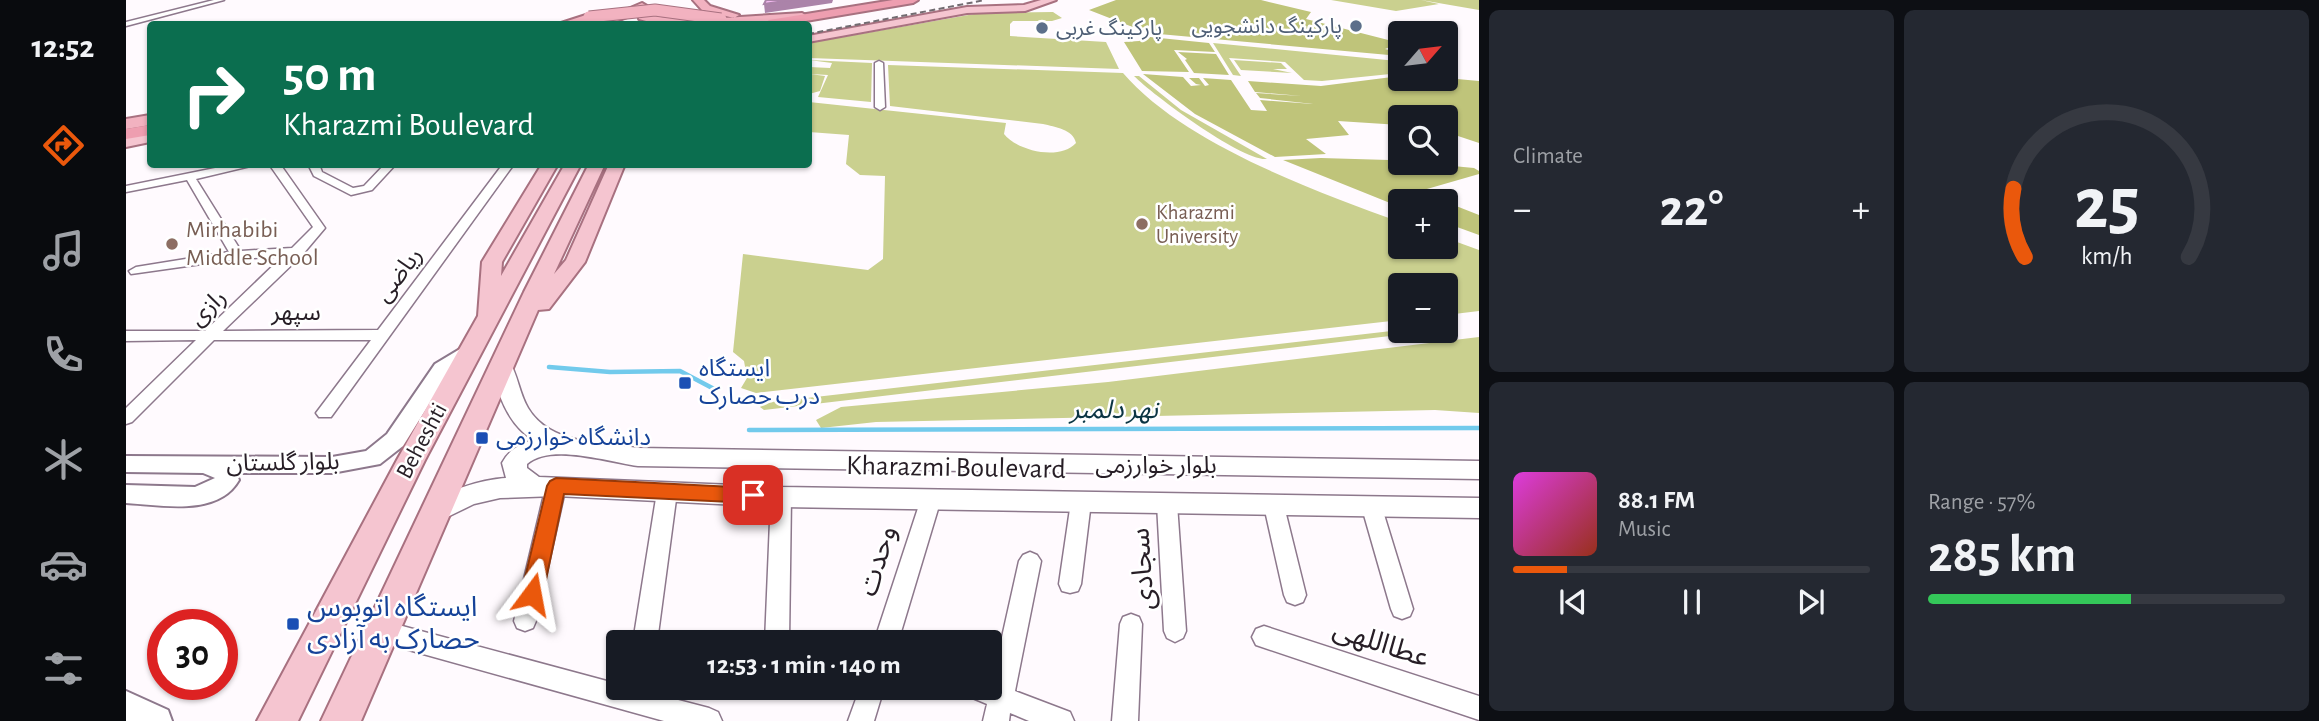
<!DOCTYPE html>
<meta charset="utf-8">
<style>
:root{--surface:#171b24;--page:#242831;--text:#f1f3f6;--muted:#9ea1a6;--line:#363941;--accent:#ea580c}
body{margin:0;font-family:"Alegreya Sans","Noto Sans Arabic",sans-serif;background:var(--page);color:var(--text);height:100vh;display:flex;flex-direction:column;font-size:26px;white-space:nowrap}
*{box-sizing:border-box;margin:0}
p{font-size:23px;color:var(--muted)}
.icon{flex:none;width:38px;height:38px;fill:none;stroke:currentColor;stroke-width:2;stroke-linecap:round;stroke-linejoin:round}
.map{position:relative;flex:1;overflow:hidden}
.details{display:flex;flex-direction:column;gap:10px;padding:10px;background:#0d0f14;width:840px}
.details>*{flex:none}
.top-card{position:absolute;left:21px;top:21px;width:665px;height:147px;border-radius:7px;box-shadow:0 2px 5px #0004;background:#0b6e4f;color:#fff;overflow:hidden}
.needle{width:46px;rotate:62deg}
.controls{position:absolute;left:1262px;top:21px;display:grid;gap:14px}
.controls a{display:grid;place-items:center;width:70px;height:70px;border-radius:7px;background:var(--surface);box-shadow:0 2px 5px #0004;font-size:35px}
.speed{position:absolute;left:21px;top:609px;display:flex;gap:14px;font-size:35px;font-weight:700;text-align:center}
.speed>*{display:grid;place-content:center;width:91px;height:91px;border-radius:50%;background:var(--surface);box-shadow:0 2px 5px #0004;line-height:1}
.speed .limit{border:10px solid #d22;background:#fff;color:#111}
.pin{position:absolute;display:grid;place-items:center;width:60px;height:60px;color:#fff;margin:-30px;border-radius:14px;box-shadow:0 4px 10px #0006}
.me{position:absolute;width:77px;margin:-38px;rotate:13deg;stroke-linejoin:round;filter:drop-shadow(0 0 5px #0008)}
.turn{display:flex;align-items:center;gap:24px;height:147px;padding:0 21px;font-size:32px}
.turn .icon{width:91px;height:91px;stroke-width:2.5}
.turn b{display:block;font-size:49px;line-height:60px}
.big{font-size:52px;font-weight:700;line-height:1.1}
.details .card{flex:1;display:flex;flex-direction:column;justify-content:center;gap:10px;min-width:0;padding:0 24px;border-radius:10px;background:var(--page)}
.details .dial{align-items:center;gap:0}
.dial svg{height:182px;overflow:visible;fill:none;stroke:var(--line);stroke-width:7;stroke-linecap:round;text-anchor:middle}
.dial text{fill:var(--text);stroke:none}
.song{display:flex;align-items:center;gap:21px}
.cover{width:84px;height:84px;border-radius:10px;background:linear-gradient(135deg,hsl(300 70% 55%),hsl(10 70% 35%))}
.played{height:7px;border-radius:4px;background:linear-gradient(90deg,var(--accent) 15%,var(--line) 15%)}
.keys{display:flex;justify-content:space-around;direction:ltr}
.heat{display:flex;justify-content:space-between;align-items:center;font-size:38px;direction:ltr}
.charge{height:10px;border-radius:5px;background:linear-gradient(90deg,#34c759 57%,var(--line) 0)}
.details .tiles{flex:1;display:grid;gap:10px;grid-template-columns:repeat(2,1fr)}
.trip{position:absolute;left:480px;top:630px;width:396px;height:70px;border-radius:7px;background:var(--surface);box-shadow:0 2px 5px #0004;font-weight:700;line-height:70px;text-align:center}
main{display:flex;flex:1;min-height:0}
.menu{display:flex;flex-direction:column;width:126px;justify-content:space-around;align-items:center;background:#090b0e;color:var(--muted)}
.menu .icon{width:49px;height:49px}
.menu .active{color:var(--accent)}
.menu b{font-size:32px;color:var(--text)}
.map>svg:first-child{display:block}
.green{fill:#cad08f}
.forest{fill:#bfc47a}
.lines{fill:none;stroke-linecap:round;stroke-linejoin:round}
.stream{stroke:#72caec;stroke-width:4.5}
.minor-casing{stroke:#8d788c;stroke-width:3}
.tertiary-casing{stroke:#8d788c;stroke-width:4}
.secondary-casing{stroke:#8d788c;stroke-width:3}
.primary-casing{stroke:#a87180;stroke-width:4}
.trunk-casing{stroke:#a87180;stroke-width:4}
.motorway-casing{stroke:#a87180;stroke-width:4}
.minor{fill:#fff;fill-rule:evenodd}
.tertiary{fill:#fff;fill-rule:evenodd}
.secondary{fill:#fff;fill-rule:evenodd}
.primary{fill:#f5c5d0;fill-rule:evenodd}
.trunk{fill:#f2b2c0;fill-rule:evenodd}
.motorway{fill:#ee9eb0;fill-rule:evenodd}
.rail{stroke:#726b71;stroke-width:2;stroke-dasharray:6 3.5;stroke-linecap:butt}
.trunk-bridge-casing{stroke:#a87180;stroke-width:13;stroke-linecap:butt}
.trunk-bridge{stroke:#f2b2c0;stroke-width:11}
.shaded-wall{fill:#ab83a9}
.building{fill:#f4bbf2;stroke:#ab83a9;stroke-width:2}
.route{fill:#ea580c;stroke:#983908;stroke-width:2}
.service-dot{fill:#5c6f8a;stroke:#fff;stroke-width:2.5}
.education-dot{fill:#8d6e63;stroke:#fff;stroke-width:2.5}
.transit-dot{fill:#1a4fb4;stroke:#fff;stroke-width:2.5}
.labels{text-anchor:middle;dominant-baseline:central;stroke-width:5;stroke-linejoin:round;paint-order:stroke}
.far-service-label{font-size:21px;fill:#4e5e75;stroke:#fff;text-anchor:end}
.far-education-label{font-size:21px;fill:#785e54;stroke:#fff;text-anchor:start}
.education-label{font-size:24px;fill:#785e54;stroke:#fff;text-anchor:start}
.street-label{font-size:24px;fill:#271e26;stroke:#fff}
.transit-label{font-size:24px;fill:#164399;stroke:#fff;text-anchor:start}
.water-label{font-size:26px;font-style:italic;fill:#0b3543;stroke:#fff}
.near-street-label{font-size:28px;fill:#271e26;stroke:#fff}
.near-transit-label{font-size:28px;fill:#164399;stroke:#fff;text-anchor:start}
</style>
<main>
<nav class="menu">
<b>12:52</b>
<svg class="icon active" aria-label="directions" viewBox="0 0 24 24"><path d="M12 3l9 9-9 9-9-9zM9 14v-3h6M13 9l2 2-2 2"/></svg>
<svg class="icon" aria-label="music" viewBox="0 0 24 24"><path d="M9 18V5l10-2v13"/><circle cx="6" cy="18" r="3"/><circle cx="16" cy="16" r="3"/></svg>
<svg class="icon" aria-label="phone" viewBox="0 0 24 24"><path d="M5 4h4l2 5-3 2q2 4 5 5l2-3 5 2v4C11 20 4 13 5 4z"/></svg>
<svg class="icon" aria-label="climate" viewBox="0 0 24 24"><path d="M12 3v18M4 7l16 10M4 17L20 7"/></svg>
<svg class="icon" aria-label="car" viewBox="0 0 24 24"><path d="M5 17H2v-5l4-1 3-4h7l3 4 3 1v5h-3M9 17h6M6 11h13"/><circle cx="7" cy="17" r="2"/><circle cx="17" cy="17" r="2"/></svg>
<svg class="icon" aria-label="filters" viewBox="0 0 24 24"><path d="M4 7h16M4 17h16"/><circle cx="9" cy="7" r="2"/><circle cx="15" cy="17" r="2"/></svg>
</nav>
<div class="map">
<svg width="1353" height="721" viewBox="0 0 1353 721">
<rect width="100%" height="100%" fill="#fffafe"/>
<path class="green" d="M1205,0H1353V10L1295,0L1313,4L1270,11Z
M927,12L936,18L926,21H887L884,24V36L980,42L993,69L683,58V43L854,13Z
M1087,43L1271,61L1274,73L1196,81L1178,80L1159,62L1103,58L1115,76L1107,75Z
M683,60L746,63L745,102L692,97L702,75L684,74L699,76L694,91L683,94V67L704,68L706,63Z
M1108,60L1155,63L1161,69H1147L1166,73L1115,70Z
M762,65L997,73C1057,143 1188,191 1274,222V247H1320V238L1353,250V311L1320,315V285H1274V320L630,393L615,388L621,378L618,361L607,352L617,254L742,270L757,259L759,176L734,175L720,164L723,135L683,132V102L880,123L878,134C891,151 934,161 950,143C947,129 929,127 917,124L764,106Z
M1008,76H1013L1055,110L1141,159C1117,162 1027,95 1008,76Z
M1274,330L1306,331L638,410L634,407L637,403Z
M1353,337V413L1309,410L750,422L695,428L690,420L715,407L982,382Z"/>
<path class="forest" d="M990,0H1135L1185,12L1180,19L1274,43L1259,49L1274,53V56L1022,33L963,10Z
M1024,37L1083,43L1089,52L1048,50L1063,72L1016,71L998,42L1013,41Z
M1052,52L1090,54L1103,75L1068,73L1059,60L1061,59Z
M1017,74L1057,77L1065,86L1075,85L1070,84L1063,78H1073L1079,86L1083,85L1077,78L1105,80L1125,110L1141,111L1134,100L1187,104L1134,98L1130,93L1176,96L1129,92L1122,81L1195,86L1274,76V79L1320,78L1353,81V143L1320,132V117H1274V125L1212,121L1223,135L1180,139L1200,154L1149,157L1069,114Z
M1195,158L1263,160L1348,168L1353,171V174L1294,191L1318,201H1274V207L1157,160Z
M1320,202L1353,215V235L1320,223Z"/>
<g class="lines">
<path class="stream" d="M423,367L484,372L554,371L590,390
M623,430L1353,428"/>
<g class="minor-casing">
<path id="minor" d="M88,0H98L0,26V22Z
M753,61L757,63L759,107L754,110L749,107V63Z
M109,164H133L70,179L115,251L166,248L187,227L143,164H154L199,228L177,254L97,331L252,330L377,164H388L205,417H193L190,413L245,340H88L6,422L0,424V408L70,340L0,341V331H79L157,256L111,259L5,274L3,271L10,267L103,252L61,180L0,192V186Z
M182,164H193L196,172L227,188L238,186L259,164H270L246,190L225,195L188,176Z
M430,479L437,481L440,486L410,621L407,628L399,631L391,628L388,621L420,486L423,481Z
M541,485L548,487L551,492L531,642H507L531,492L534,487Z
M655,489L662,492L665,497L663,642H639L645,497L648,492Z
M805,491L812,494L815,499L772,642H748L795,499L798,494Z
M955,494L962,497L965,502L955,584L952,591L944,593L936,591L933,584L945,502L948,497Z
M1041,496L1048,499L1051,504L1060,631L1057,638L1049,642L1041,638L1038,631L1031,504L1034,499Z
M1148,498L1155,501L1158,506L1180,595L1177,602L1169,605L1161,602L1158,595L1138,506L1141,501Z
M1246,500L1253,503L1256,508L1287,609L1284,616L1276,619L1268,616L1265,609L1236,508L1239,503Z
M904,552L911,555L915,561L889,691L944,712L948,721H903L884,713L883,721H857L861,704L842,696L839,688H863V681L866,682L893,561L897,555Z
M1005,614L1013,617L1016,624L1012,721H986L994,624L997,617Z
M254,620L492,684V688H506L583,708L592,712L596,721H538L254,642L246,638L243,631L246,624Z
M1138,626L1353,696V720L1130,645L1126,637L1130,629Z
M734,688H758L748,721H722Z"/>
</g>
<g class="tertiary-casing">
<path id="tertiary" d="M349,340L356,342L358,346L356,350L323,372L277,446L254,464L206,473H110L113,480C92,517 35,505 0,503V485L69,487L89,478L77,473L0,472V456L206,457L240,451L261,434L309,364Z
M0,691L42,710L46,721H0Z"/>
</g>
<g class="secondary-casing">
<path id="secondary" d="M376,359L383,361C392,375 393,393 402,408C423,444 475,443 512,448L1353,461V479L512,466C482,462 425,443 401,464V468L413,477L655,487L1353,498V518L655,507L430,496L374,498L348,504L311,522L302,519L298,512C308,492 359,479 380,478L376,463C383,450 392,445 407,440C381,423 372,394 365,366L369,361Z"/>
</g>
<g class="primary-casing">
<path id="primary" d="M915,0H930L899,11L841,13L682,42V36L841,7L898,5Z
M24,133V142L0,147V137Z
M416,164H432L376,262L375,276L439,164H455L299,460L172,721H131L271,460L352,316L356,262Z
M463,164H479L428,274L440,260L483,164H499L459,262L423,309L412,310L235,721H195L398,292Z"/>
</g>
<g class="trunk-casing">
<path id="trunk" d="M567,0H578L584,6L613,15L608,18L576,10Z
M516,3L521,6L518,9C532,21 542,17 561,16L566,20L676,13L681,16L676,19C633,24 552,32 513,19L512,13L483,24H467Z
M463,14L469,17L467,19L449,24H432Z
M24,115V125L0,129V119Z"/>
</g>
<g class="motorway-casing">
<path id="motorway" d="M767,0H792L787,3L662,24H637L643,20Z
M24,125V135L0,139V129Z"/>
</g>
<use href="#minor" class="minor"/>
<use href="#tertiary" class="tertiary"/>
<use href="#secondary" class="secondary"/>
<use href="#primary" class="primary"/>
<use href="#trunk" class="trunk"/>
<use href="#motorway" class="motorway"/>
<path class="rail" d="M682,34L859,0"/>
<g class="trunk-bridge-casing">
<path id="trunk-bridge" d="M463,17L529,10L595,19"/>
</g>
<use href="#trunk-bridge" class="trunk-bridge"/>
</g>
<path class="shaded-wall" d="M665,0H707L706,3L639,13L638,4Z"/>
<path class="building" d="M640,0H665L638,4Z"/>
<path class="route" d="M430,478L627,488L634,490L637,495L634,501L627,503L438,494L417,594L413,601L406,604L398,601L395,594L421,486L424,481Z"/>
<g class="service-dot">
<circle cx="1230" cy="26" r="7"/>
<circle cx="916" cy="28" r="7"/>
</g>
<g class="education-dot">
<circle cx="1016" cy="224" r="7"/>
<circle cx="46" cy="244" r="7"/>
</g>
<g class="transit-dot">
<rect x="552" y="376" width="14" height="14" rx="3.5"/>
<rect x="349" y="431" width="14" height="14" rx="3.5"/>
<rect x="160" y="617" width="14" height="14" rx="3.5"/>
</g>
<g class="labels">
<g class="far-service-label">
<text x="1216" y="26">پارکینگ دانشجویی</text>
<text x="930" y="28" text-anchor="start">پارکینگ غربی</text>
</g>
<g class="far-education-label">
<text x="1030" y="212">Kharazmi<tspan x="1030" dy="24">University</tspan></text>
</g>
<g class="education-label">
<text x="60" y="230">Mirhabibi<tspan x="60" dy="28">Middle School</tspan></text>
</g>
<g class="street-label">
<text transform="translate(273 275) rotate(-53)">ریاضی</text>
<text transform="translate(82 308) rotate(-44)">رازی</text>
<text x="170" y="313">سپهر</text>
<text transform="translate(296 441) rotate(-62)">Beheshti</text>
<text transform="translate(157 463) rotate(-1)">بلوار گلستان</text>
<text x="1030" y="466">بلوار خوارزمی</text>
</g>
<g class="transit-label">
<text x="573" y="369">ایستگاه<tspan x="573" dy="28">درب حصارک</tspan></text>
<text x="370" y="438">دانشگاه خوارزمی</text>
</g>
<g class="water-label">
<text x="988" y="410">نهر دلمبر</text>
</g>
<g class="near-street-label">
<text transform="translate(830 468) rotate(1)">Kharazmi Boulevard</text>
<text transform="translate(752 561) rotate(-73)">وحدت</text>
<text transform="translate(1017 569) rotate(-94)">سجادی</text>
<text transform="translate(1255 644) rotate(18)">عطااللهی</text>
</g>
<g class="near-transit-label">
<text x="181" y="608">ایستگاه اتوبوس<tspan x="181" dy="32">حصارک به آزادی</tspan></text>
</g>
</g>
</svg>
<div class="controls">
<a><svg class="needle" viewBox="-14 -14 28 28"><path d="M0-13l5 13h-10z" fill="#e53935"/><path d="M0 13l5-13h-10z" fill="#9ea1a6"/></svg></a>
<a><svg class="icon" aria-label="search" viewBox="0 0 24 24"><circle cx="10" cy="10" r="6"/><path d="M15 15l6 6"/></svg></a>
<a>+</a>
<a>−</a>
</div>
<div class="speed"><div class="limit">30</div></div>
<div class="pin" style="left:627px;top:495px;background:#d93025"><svg class="icon" aria-label="arrive" viewBox="0 0 24 24"><path d="M6 21V4h12l-3 4 3 4H6"/></svg></div>
<svg class="me" style="left:406px;top:594px" viewBox="-20 -20 40 40"><path d="M0-17L14 15 0 8-14 15z" fill="#ea580c" stroke="#fff" stroke-width="4"/></svg>
<div class="trip">12:53 · 1 min · 140 m</div>
<div class="top-card">
<div class="turn"><svg class="icon" aria-label="right" viewBox="0 0 24 24"><path d="M7 20v-9h11M14 6l5 5-5 5"/></svg><div><b>50 m</b>Kharazmi Boulevard</div></div>
</div>
</div>
<section class="details">
<div class="tiles">
<div class="card"><p>Climate</p>
<div class="heat"><a>−</a><b class="big">22°</b><a>+</a></div>
</div>
<div class="card dial"><svg viewBox="0 0 100 80">
<path d="M14 69A42 42 0 1 1 86 69"/>
<path d="M14 69A42 42 0 0 1 9 39" stroke="#ea580c"/>
<text x="50" y="56" font-size="32" font-weight="700">25</text>
<text x="50" y="72" font-size="11">km/h</text>
</svg></div>
<div class="card">
<div class="song"><i class="cover"></i><div><b>88.1 FM</b><p>Music</p></div></div>
<div class="played"></div>
<div class="keys"><svg class="icon" aria-label="previous" viewBox="0 0 24 24"><path d="M18 5L8 12l10 7zM5 5v14"/></svg><svg class="icon" aria-label="pause" viewBox="0 0 24 24"><path d="M8 5v14M16 5v14"/></svg><svg class="icon" aria-label="next" viewBox="0 0 24 24"><path d="M6 5l10 7-10 7zM19 5v14"/></svg></div>
</div>
<div class="card"><p>Range · 57%</p><b class="big">285 km</b><div class="charge"></div></div>
</div>
</section>
</main>
